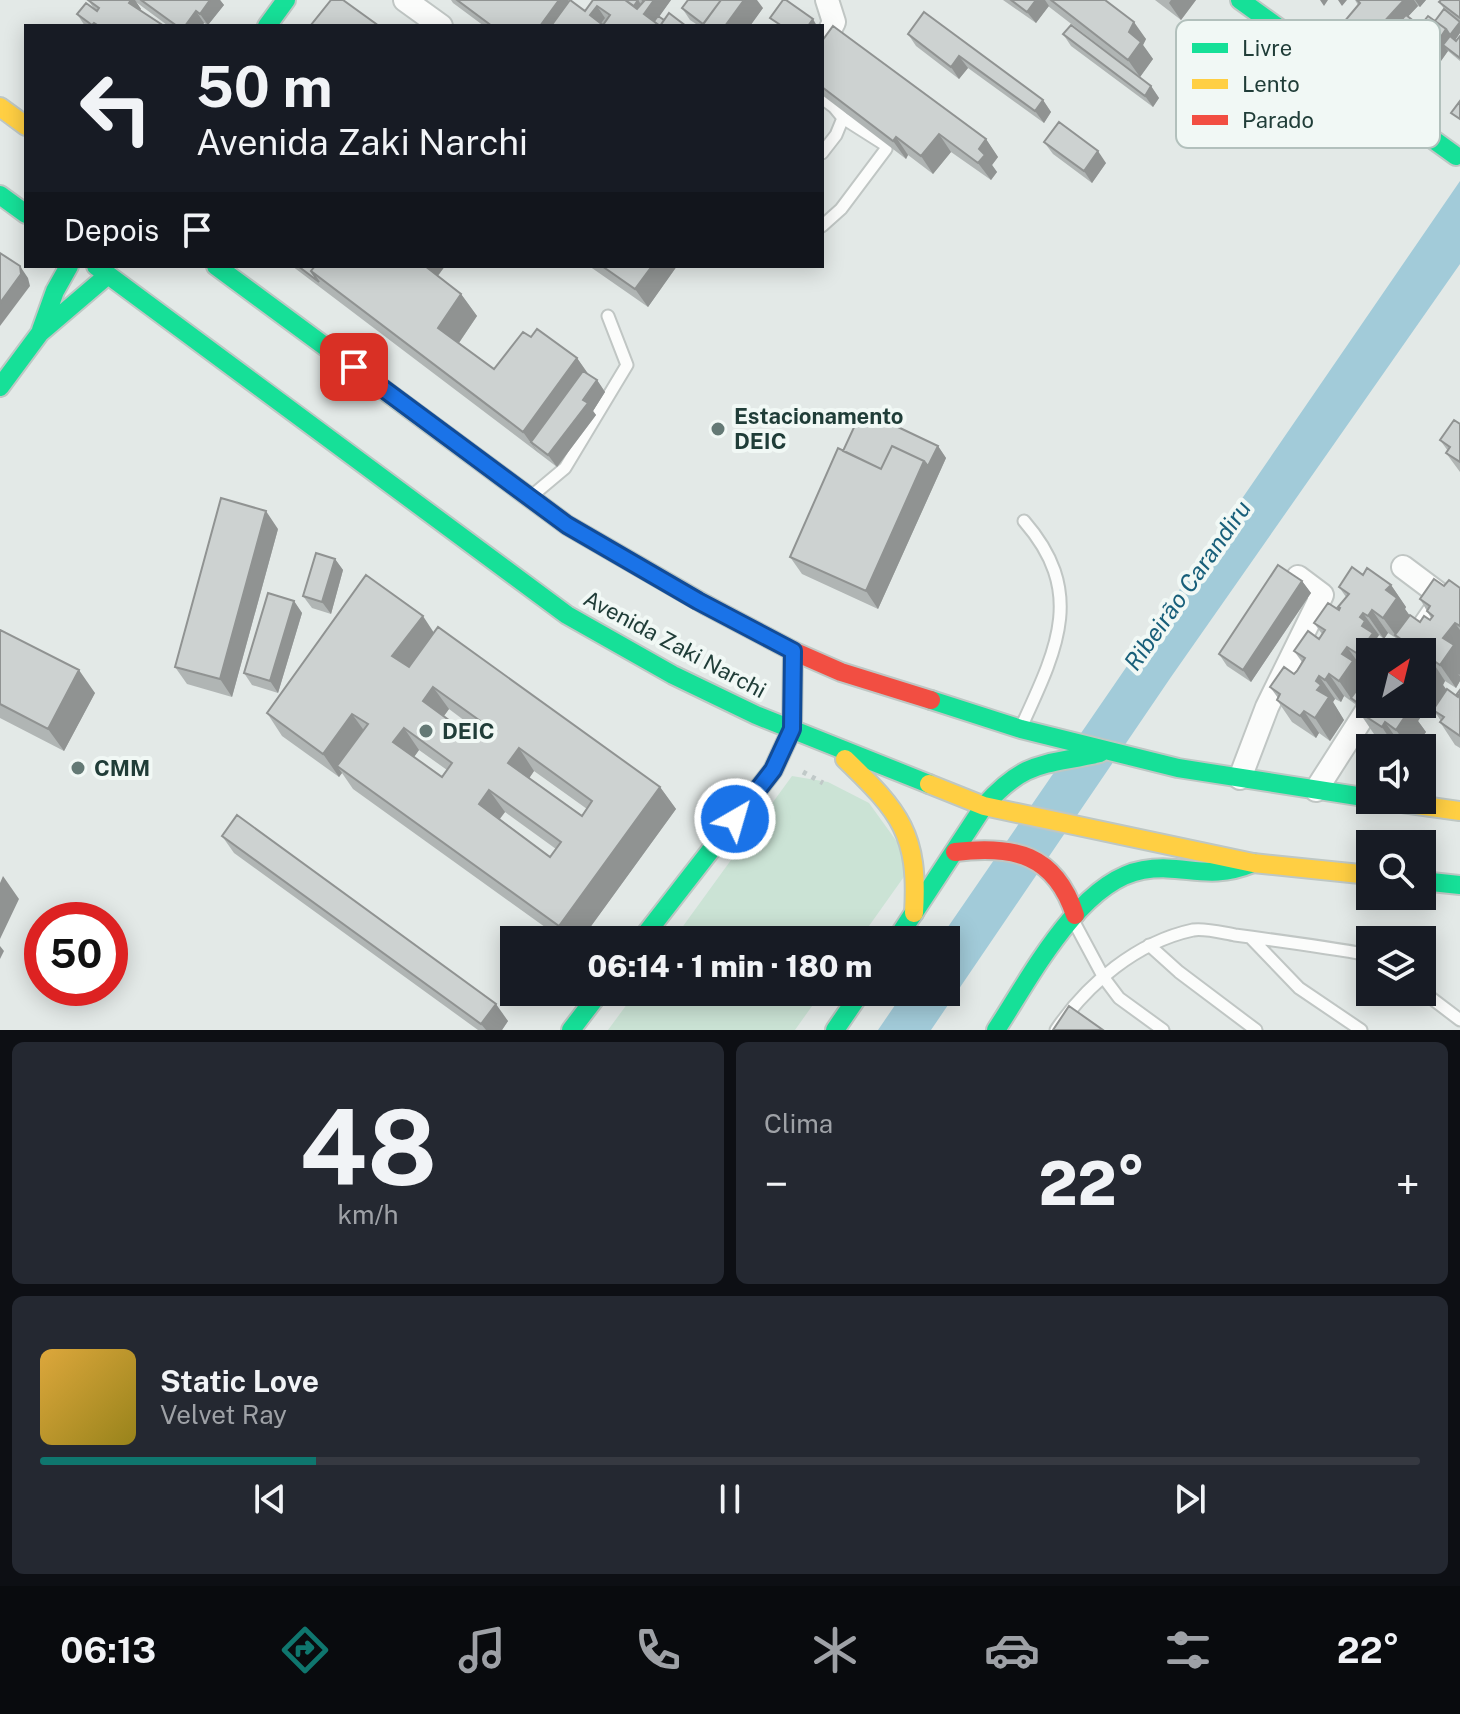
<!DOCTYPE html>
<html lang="pt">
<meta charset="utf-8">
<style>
:root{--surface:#171b24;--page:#242831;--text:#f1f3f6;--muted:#9ea1a6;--line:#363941;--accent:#0f766e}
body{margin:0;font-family:"Public Sans",sans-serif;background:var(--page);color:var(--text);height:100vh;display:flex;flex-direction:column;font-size:30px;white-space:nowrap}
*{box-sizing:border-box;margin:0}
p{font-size:26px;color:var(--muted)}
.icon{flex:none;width:44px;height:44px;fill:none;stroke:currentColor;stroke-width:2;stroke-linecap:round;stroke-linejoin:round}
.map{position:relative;height:1030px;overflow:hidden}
.details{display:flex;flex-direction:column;gap:12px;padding:12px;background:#0d0f14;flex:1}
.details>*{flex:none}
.banner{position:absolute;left:24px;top:24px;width:800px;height:244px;border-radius:0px;box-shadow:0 4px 20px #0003;background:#171b24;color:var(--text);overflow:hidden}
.needle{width:52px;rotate:35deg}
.buttons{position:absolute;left:1356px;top:638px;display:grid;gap:16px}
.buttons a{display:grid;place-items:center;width:80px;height:80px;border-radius:0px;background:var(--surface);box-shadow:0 4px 20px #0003;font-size:40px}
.speed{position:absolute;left:24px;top:902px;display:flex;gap:16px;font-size:40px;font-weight:700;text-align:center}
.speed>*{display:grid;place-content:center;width:104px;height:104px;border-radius:50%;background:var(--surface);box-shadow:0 4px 20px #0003;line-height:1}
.speed .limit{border:12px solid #d22;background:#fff;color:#111}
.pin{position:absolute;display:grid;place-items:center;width:68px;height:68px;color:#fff;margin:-34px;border-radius:16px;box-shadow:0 4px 12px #0006}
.me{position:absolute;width:88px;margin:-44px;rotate:38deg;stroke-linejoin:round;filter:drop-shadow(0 0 6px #0008)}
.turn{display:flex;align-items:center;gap:28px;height:168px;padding:0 40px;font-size:36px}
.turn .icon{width:104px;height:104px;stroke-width:2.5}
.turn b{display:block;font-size:56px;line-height:68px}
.then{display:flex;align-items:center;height:76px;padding:0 40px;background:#0003;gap:16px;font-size:30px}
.big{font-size:60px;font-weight:800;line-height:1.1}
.details .card{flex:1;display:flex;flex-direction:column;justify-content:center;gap:12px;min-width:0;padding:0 28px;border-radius:12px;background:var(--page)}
.details .dial{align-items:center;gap:0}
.dial b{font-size:104px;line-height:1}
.song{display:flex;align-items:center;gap:24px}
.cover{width:96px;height:96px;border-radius:12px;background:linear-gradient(135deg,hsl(40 70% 55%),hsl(50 70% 35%))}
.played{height:8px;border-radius:4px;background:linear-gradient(90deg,var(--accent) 20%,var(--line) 20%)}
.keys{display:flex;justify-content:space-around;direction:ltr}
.heat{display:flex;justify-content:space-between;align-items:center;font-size:44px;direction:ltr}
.details .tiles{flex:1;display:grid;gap:12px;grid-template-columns:1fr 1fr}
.card:last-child{grid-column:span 2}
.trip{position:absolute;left:500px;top:926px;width:460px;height:80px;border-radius:0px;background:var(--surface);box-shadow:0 4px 20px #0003;font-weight:800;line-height:80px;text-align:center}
.dock{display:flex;height:128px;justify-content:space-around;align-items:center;background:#090b0e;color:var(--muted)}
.dock .icon{width:56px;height:56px}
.dock .selected{color:var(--accent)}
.dock b{font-size:36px;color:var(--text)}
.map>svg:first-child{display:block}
.green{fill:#cbe3d5}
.water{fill:#a2cbd9}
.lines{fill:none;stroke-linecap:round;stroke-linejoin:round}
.lane-casing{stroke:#c0c6c4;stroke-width:15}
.street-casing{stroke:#c0c6c4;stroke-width:26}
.fast-casing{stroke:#bec7c4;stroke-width:22}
.slow-casing{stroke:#bec7c4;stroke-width:22}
.jam-casing{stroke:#bec7c4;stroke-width:22}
.path{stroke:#c0c9c8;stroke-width:5;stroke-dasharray:4 6;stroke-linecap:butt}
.lane{stroke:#fbfcfb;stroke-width:11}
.street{stroke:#fbfcfb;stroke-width:22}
.fast{stroke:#16e098;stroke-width:18}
.slow{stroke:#ffcf43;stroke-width:18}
.jam{stroke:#f24e42;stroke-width:18}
.wall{fill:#b0b5b4;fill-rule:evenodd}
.shaded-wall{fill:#909392}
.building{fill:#cdd2d1;stroke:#909392;stroke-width:2;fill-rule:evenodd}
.route-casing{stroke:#114b97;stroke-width:20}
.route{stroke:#1a73e8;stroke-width:14}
.poi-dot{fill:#647975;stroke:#f1f8f5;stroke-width:3}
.labels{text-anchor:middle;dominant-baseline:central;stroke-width:8;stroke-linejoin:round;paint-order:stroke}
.poi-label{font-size:22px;font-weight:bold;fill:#203d38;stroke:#f1f8f5;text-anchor:start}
.street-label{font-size:22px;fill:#203d38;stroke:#f1f8f5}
.water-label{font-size:24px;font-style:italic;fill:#185f7a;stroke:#f1f8f5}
.key{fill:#f1f8f5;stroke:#b2c0bc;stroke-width:2}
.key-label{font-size:22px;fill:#203d38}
</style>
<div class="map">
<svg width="1460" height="1030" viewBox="0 0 1460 1030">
<rect width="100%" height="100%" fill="#e3e9e7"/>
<path class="green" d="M792,776L828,782L869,803L913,864L859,940H673Z
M636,992H822L795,1030H608Z"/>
<path class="water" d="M1460,181V264L1171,677L931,1030H878L904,992H946V940H939Z"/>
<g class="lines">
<g class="lane-casing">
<path id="lane" d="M822,98L834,107L843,118L836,135L822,153
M822,226L841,209L886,149L884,144L843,118
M534,494L565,468L627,365L608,316
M1023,723C1058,647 1085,591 1024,521
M1074,922L1104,978L1119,998L1163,1030
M1250,937L1299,988L1361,1030
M1149,945L1179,972L1256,1030
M1422,991L1460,1020
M1056,1030C1087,984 1137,942 1193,930C1205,928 1223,933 1235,935C1281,941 1325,947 1370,955"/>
</g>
<g class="street-casing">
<path id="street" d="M405,0L441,26
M822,46L834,22L827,0
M1403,567L1439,594L1437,607L1406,652
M1240,778L1267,707L1322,595L1298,577
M1316,790L1371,704"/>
</g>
<g class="fast-casing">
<path id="fast" d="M1240,0L1456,156
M267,26L286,0
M0,195L26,214
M96,266L567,615L673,675L756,715L929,784
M216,266L567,525L706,605
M41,330L55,291L69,266
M0,387L40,333L108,275
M931,700L1021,729L1178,768L1370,798
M984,806C1026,759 1044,766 1100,753
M1422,881L1460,885
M641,940L773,770L792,729L793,651
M896,940L984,806
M571,1030L600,992
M835,1030L861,992
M996,1030C1029,980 1079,881 1143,870C1185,863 1207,882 1253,863"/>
</g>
<g class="slow-casing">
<path id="slow" d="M0,107L26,126
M845,759C900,812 919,834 914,913
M929,784L984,806L1253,863L1370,875
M1381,800L1460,811"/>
</g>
<g class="jam-casing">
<path id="jam" d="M706,605L793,651L841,672L931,700
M955,852C1014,845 1055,854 1075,915"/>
</g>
<path class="path" d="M803,772L823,783"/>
<use href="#lane" class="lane"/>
<use href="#street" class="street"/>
<use href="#fast" class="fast"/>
<use href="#slow" class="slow"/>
<use href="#jam" class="jam"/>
</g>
<path class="wall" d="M88,0H220L224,5L208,25L204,23L202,26H166L167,25L136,2L141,9L140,10L164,26H85L77,14L95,10Z
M451,0H569L568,2L585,11L593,0H671L659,16L664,20L686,26H484L453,3Z
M1003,0H1105L1146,39L1143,45L1153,59L1140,77L1048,6L1036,23Z
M1155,0H1196L1181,20Z
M1355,0H1426L1420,7L1418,6L1408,16L1420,26L1435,21L1445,10L1439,2L1460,0V33L1455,40L1456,41L1460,36V61L1448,51L1436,68L1414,91L1374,65L1366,53L1372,44L1366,40L1358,50L1346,41L1338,29L1358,5Z
M682,8H763L750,26H699L690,20Z
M924,12L1043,100L1051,112L1044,123L968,68L959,79L916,46L908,34Z
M1063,34L1151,86L1159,98L1153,107L1071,46Z
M822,41L986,139L998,157L992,165L997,172L991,180L951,152L933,174L908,155L906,159L822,95Z
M1044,142L1106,163L1092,183L1053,154Z
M292,266H445L438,276L461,294L477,316L459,343L494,369L531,337L577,358L589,375L597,380L605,392L593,411L596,415L557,467Z
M589,266H677L648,307Z
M1460,424V472L1446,453L1448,451L1440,440Z
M938,446L946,458L878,609L802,574L790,557L843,451Z
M278,529L232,697L187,684L175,667Z
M335,559L343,570L331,614L312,608L303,596Z
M1363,575L1391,585L1406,607L1405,609L1409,615L1420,622L1430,620L1431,618L1420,599L1444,586L1460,588V681L1456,688L1445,681L1443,685L1447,690L1458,697L1457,694L1460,690V748L1455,745L1440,722L1441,721L1437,715L1427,708L1418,721L1426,732L1414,748H1406L1401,745L1399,748H1395L1374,734L1359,712L1360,710L1355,704L1344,696L1341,702L1335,699L1333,702L1344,720L1330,741L1319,733L1316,738L1292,722L1277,700L1278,698L1270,687L1294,674L1302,662L1294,651L1319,639L1322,634L1314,623L1339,610L1340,609L1338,607L1346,597L1339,587ZM1388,633L1399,640L1403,645L1400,649L1385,651L1377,638L1379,635L1384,639ZM1370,652H1422V704H1370L1365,679L1361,673L1363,669L1370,674Z
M1302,581L1311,593L1251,682L1227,666L1219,654Z
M294,601L302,613L278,693L252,685L244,673Z
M0,630L95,693L64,751L0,718Z
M434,632L660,787L676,809L581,940H563L353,789L342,773L339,777L282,736L267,713ZM449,709L477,730L472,737L444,716ZM419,750L447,770L442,777L414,757ZM534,771L587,809L582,816L529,778ZM505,812L556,849L550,857L500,819Z
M222,836L508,1021L502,1030H478L234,853Z"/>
<path class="shaded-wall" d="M131,0H135L141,9L137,15L129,3Z
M210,0H220L224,5L208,25L200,14Z
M559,0H569L568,1L571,6L557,26H540Z
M638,0L642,6L636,14L632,8Z
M654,0H671L654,24L644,14Z
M729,0H757L763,8L750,26H710Z
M1036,0H1045L1049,6L1036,23L1027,12Z
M1171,0H1196L1181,20L1169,3Z
M1320,0H1328L1324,6Z
M1338,0H1347L1342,6Z
M1404,0H1414L1418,6L1378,49L1370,37Z
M1415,0H1426L1420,7Z
M597,6L605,18L599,26L590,15Z
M196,11L204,23L202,26H185Z
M813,19L817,26H808Z
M1134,22L1146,39L1143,45L1153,59L1140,77L1128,60L1129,32Z
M1460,22V33L1449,49L1443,45L1448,51L1436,68L1428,56L1446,29Z
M1358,28L1366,40L1358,50L1350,38Z
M959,56L968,68L959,79L951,67Z
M1151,86L1159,98L1153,107L1145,96Z
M1043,100L1051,112L1044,123L1035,111Z
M939,134L951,152L933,174L921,156Z
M896,137L908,155L906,159L893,141Z
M986,139L998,157L992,165L997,172L991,180L978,163L979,149Z
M1098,151L1106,163L1092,183L1084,171Z
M20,266L28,278L30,286L0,326V303Z
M422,266H445L433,282Z
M652,266H677L648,307L635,289Z
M461,294L477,316L454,350L438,328Z
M577,358L593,381L531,442L539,454L523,432Z
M597,380L605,392L593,411L596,415L557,467L548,455Z
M938,446L946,458L878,609L866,591L924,461Z
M266,511L278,529L232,697L220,679Z
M335,559L343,570L331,614L322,602Z
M1302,581L1311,593L1251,682L1243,670Z
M1391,585L1406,607L1405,609L1413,620L1395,635L1399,640L1383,618L1386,590Z
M294,601L302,613L278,693L270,681Z
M1372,610L1388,633L1384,639L1368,616Z
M1363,613L1379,635L1377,638L1386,652H1370V672L1358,654L1362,626L1360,617Z
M423,616L438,639L408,678L392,656Z
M1455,623L1460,630V675L1458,674L1460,676V681L1456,688L1440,665L1443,638Z
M1347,647L1363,669L1361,673L1368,684L1351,698L1355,704L1339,681L1342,654Z
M1430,658L1445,681L1443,685L1450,695L1433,710L1437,715L1422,694L1424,666Z
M79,670L95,693L64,751L48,729Z
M1329,674L1344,696L1341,702L1325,680Z
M1319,676L1335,699L1333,702L1344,720L1330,741L1315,718L1317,690L1316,681Z
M433,687L449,709L438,724L423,701Z
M1422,701L1427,708L1418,721L1426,732L1414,748H1409L1396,730L1401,704H1422Z
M1304,711L1319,733L1316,738L1300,716Z
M352,714L368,736L337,766L342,773L339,777L323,754Z
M1385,722L1401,745L1399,748H1396L1382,727Z
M404,728L419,750L409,764L393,742Z
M519,748L534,771L524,786L508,763Z
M660,787L676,809L581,940H569L559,926Z
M489,790L505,812L494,826L479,804Z
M3,876L19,899L0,939V883Z
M0,946L4,951L0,959Z
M496,1004L508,1021L502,1030H486L481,1024Z"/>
<path class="building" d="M88,0H131L129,3L164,26H99L94,23L92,25L77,14L86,3L97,11L99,8Z
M141,0H210L200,14L196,11L185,26H177Z
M331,0H343L379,26H312L311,25Z
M457,0H559L540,26H492Z
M570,0L585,11L593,0H625L637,9L644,1L642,0H654L644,14L660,26H551ZM597,6L610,15L603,25L590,15Z
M625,0H638L634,6Z
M688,0H721L703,24L682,8Z
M721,0H744L725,26H702Z
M783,0H786L813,19L808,26H782L770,18Z
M1011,0H1036L1027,12Z
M1051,0H1105L1134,22L1129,32L1141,42L1128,60Z
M1357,0H1404L1370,37L1358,28L1350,38L1338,29L1360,3Z
M1441,0H1460V18L1439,2Z
M1444,9L1460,22L1450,35L1446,29L1435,21Z
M924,12L1043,100L1035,111L959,56L951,67L908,34Z
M645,13L655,20L658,16L664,20L660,26L644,14Z
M669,13L686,26H660Z
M1406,15L1420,26L1428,16L1446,29L1428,56L1406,79L1366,53L1381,33L1388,38L1404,17Z
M1071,25L1151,86L1145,96L1063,34Z
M833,26L986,139L979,149L985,155L978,163L939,134L921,156L896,137L893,141L822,87V41Z
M1450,36L1456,41L1460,36V58L1443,45Z
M1460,101V119L1451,113Z
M1059,122L1098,151L1084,171L1044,142Z
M0,253L20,266L21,274L0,303Z
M298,266H315L311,271L319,282Z
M315,266H425L461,294L438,328L494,369L523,332L531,337L537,329L577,358L523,432L311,271Z
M602,266H652L635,289Z
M583,371L597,380L583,400L588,403L548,455L531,442Z
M862,410L938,446L928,466L924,461L892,446L881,469L843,451Z
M1454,420L1460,424V462L1446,453L1450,447L1440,440Z
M892,446L924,461L866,591L790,557L838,448L881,469Z
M221,498L266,511L220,679L175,667Z
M316,553L335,559L322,602L303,596Z
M1278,565L1302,581L1243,670L1219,654Z
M1352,567L1363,575L1367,568L1391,585L1386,590L1397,598L1383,618L1372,610L1368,616L1363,613L1360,617L1365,621L1362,626L1373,633L1358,654L1347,647L1342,654L1353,661L1339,681L1329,674L1325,680L1319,676L1316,681L1321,685L1317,690L1329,697L1315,718L1304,711L1300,716L1277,700L1280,694L1270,687L1284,667L1294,674L1297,671L1305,658L1294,651L1308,631L1319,639L1325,630L1314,623L1328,603L1339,610L1340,608L1338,607L1349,594L1339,587Z
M366,575L423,616L392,656L409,667L438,627L660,787L559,926L337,766L368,724L352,714L323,754L267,713ZM433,687L483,723L472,737L423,701ZM404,728L452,763L442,777L393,742ZM519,748L592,801L582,816L508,763ZM489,790L561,842L550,857L479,804Z
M1434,579L1444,586L1449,580L1460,588V626L1455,623L1443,638L1454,645L1440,665L1430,658L1424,666L1435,673L1422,691V652H1384L1390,642L1400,649L1405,642L1395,635L1410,615L1420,622L1424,616L1430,620L1433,616L1427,611L1430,606L1420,599Z
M268,593L294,601L270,681L244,673Z
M0,630L79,670L48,729L0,704Z
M1365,679L1370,682V704H1402L1410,709L1396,730L1385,722L1382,727L1359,712L1362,706L1351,698Z
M1447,689L1458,697L1459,695L1457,694L1460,690V736L1440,722L1444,717L1433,710Z
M237,815L496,1004L481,1024L222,836Z
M1069,1006L1103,1030H1053Z"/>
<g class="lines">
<g class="route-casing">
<path id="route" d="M354,367L567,525L698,601L793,651L792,729L773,770L735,819"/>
</g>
<use href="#route" class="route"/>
</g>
<g class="poi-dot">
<circle cx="718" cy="429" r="8"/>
<circle cx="426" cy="731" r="8"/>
<circle cx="78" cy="768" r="8"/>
</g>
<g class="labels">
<g class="poi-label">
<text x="734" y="416">Estacionamento<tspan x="734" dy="25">DEIC</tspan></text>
<text x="442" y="731">DEIC</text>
<text x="94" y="768">CMM</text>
</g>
<g class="street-label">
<text transform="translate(675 644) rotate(28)">Avenida Zaki Narchi</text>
</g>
<g class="water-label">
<text transform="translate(1187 585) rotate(-55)">Ribeirão Carandiru</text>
</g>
</g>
<rect x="1176" y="20" width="264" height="128" rx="12" class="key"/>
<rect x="1192" y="43" width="36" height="10" fill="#16e098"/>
<rect x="1192" y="79" width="36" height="10" fill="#ffcf43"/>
<rect x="1192" y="115" width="36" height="10" fill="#f24e42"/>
<g class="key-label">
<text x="1242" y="56">Livre</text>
<text x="1242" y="92">Lento</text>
<text x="1242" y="128">Parado</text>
</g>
</svg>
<div class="buttons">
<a><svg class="needle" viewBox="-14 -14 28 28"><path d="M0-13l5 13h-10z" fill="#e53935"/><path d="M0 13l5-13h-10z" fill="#9ea1a6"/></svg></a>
<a><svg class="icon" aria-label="sound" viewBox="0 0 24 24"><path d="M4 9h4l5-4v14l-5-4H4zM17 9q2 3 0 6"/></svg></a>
<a><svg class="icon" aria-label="search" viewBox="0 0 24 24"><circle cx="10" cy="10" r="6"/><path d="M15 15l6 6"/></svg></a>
<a><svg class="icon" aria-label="layers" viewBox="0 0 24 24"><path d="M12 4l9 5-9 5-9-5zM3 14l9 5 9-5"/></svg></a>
</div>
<div class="speed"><div class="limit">50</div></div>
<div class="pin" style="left:354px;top:367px;background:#d93025"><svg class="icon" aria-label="arrive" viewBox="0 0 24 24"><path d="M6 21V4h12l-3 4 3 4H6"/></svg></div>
<svg class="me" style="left:735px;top:819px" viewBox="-20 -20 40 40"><circle r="17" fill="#1a73e8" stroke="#fff" stroke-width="3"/><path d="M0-11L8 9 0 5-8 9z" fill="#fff"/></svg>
<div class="trip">06:14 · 1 min · 180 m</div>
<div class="banner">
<div class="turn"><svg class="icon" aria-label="left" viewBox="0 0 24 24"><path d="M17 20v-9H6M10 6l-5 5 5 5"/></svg><div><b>50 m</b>Avenida Zaki Narchi</div></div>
<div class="then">Depois<svg class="icon" aria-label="arrive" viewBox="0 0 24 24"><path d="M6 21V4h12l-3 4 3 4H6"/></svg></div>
</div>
</div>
<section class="details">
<div class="tiles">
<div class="card dial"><b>48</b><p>km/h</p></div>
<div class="card"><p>Clima</p>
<div class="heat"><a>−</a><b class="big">22°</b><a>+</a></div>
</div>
<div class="card">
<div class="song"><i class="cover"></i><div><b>Static Love</b><p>Velvet Ray</p></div></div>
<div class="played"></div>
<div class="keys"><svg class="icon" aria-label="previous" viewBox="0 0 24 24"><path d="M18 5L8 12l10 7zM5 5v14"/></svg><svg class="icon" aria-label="pause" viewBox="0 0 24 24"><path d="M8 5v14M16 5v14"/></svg><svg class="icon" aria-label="next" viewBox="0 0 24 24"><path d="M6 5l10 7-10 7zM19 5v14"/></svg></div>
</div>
</div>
</section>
<nav class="dock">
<b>06:13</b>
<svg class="icon selected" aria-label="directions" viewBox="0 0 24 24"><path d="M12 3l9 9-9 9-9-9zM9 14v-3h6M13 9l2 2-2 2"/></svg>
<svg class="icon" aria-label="music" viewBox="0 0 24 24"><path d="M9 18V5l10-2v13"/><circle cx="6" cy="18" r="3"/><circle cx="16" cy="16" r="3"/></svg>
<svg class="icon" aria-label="phone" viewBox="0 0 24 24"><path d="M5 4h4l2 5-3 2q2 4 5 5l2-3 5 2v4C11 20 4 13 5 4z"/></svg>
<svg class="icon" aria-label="climate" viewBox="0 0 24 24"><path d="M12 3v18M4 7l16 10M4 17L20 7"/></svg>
<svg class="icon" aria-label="car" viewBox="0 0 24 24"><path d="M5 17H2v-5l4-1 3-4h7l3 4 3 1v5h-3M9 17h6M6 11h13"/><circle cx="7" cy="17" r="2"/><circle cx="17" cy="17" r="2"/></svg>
<svg class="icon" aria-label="filters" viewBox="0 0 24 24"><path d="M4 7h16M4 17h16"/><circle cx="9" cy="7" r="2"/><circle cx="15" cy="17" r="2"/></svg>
<b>22°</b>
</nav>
